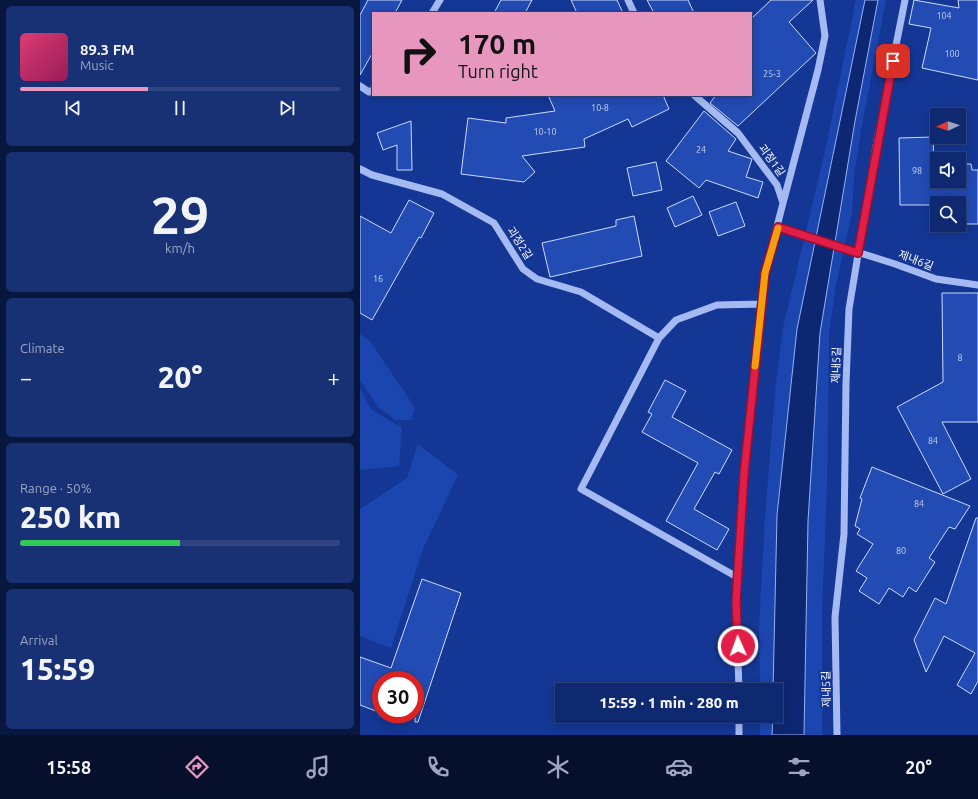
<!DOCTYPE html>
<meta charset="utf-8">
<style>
:root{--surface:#0f2970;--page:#183175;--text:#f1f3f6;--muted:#9ba6c3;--line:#2f4583;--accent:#e797bd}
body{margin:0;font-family:Ubuntu,"Noto Sans KR",sans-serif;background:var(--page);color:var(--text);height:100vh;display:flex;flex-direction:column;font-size:15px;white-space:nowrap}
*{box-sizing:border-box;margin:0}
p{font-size:13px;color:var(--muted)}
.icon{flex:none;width:22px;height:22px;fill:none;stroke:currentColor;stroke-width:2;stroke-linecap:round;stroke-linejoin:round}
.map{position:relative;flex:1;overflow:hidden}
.drawer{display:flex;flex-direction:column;gap:6px;padding:6px;background:#08173e;width:360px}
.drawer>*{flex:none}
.hud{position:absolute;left:12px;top:12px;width:380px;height:84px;border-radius:0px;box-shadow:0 2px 10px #0003,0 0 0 1px var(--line);background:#e797bd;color:#111;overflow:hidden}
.needle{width:26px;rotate:267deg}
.buttons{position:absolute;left:570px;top:108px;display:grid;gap:8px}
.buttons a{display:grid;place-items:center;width:36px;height:36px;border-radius:0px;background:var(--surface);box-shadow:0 2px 10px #0003,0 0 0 1px var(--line);font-size:20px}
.speed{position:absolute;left:12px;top:671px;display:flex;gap:8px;font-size:20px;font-weight:700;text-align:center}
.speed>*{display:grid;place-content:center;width:52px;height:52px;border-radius:50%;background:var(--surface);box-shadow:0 2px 10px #0003,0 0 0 1px var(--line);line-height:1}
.speed .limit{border:6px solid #d22;background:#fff;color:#111}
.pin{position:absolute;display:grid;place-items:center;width:34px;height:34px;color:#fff;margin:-17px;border-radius:8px;box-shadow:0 2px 6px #0006}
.me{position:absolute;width:44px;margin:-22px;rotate:358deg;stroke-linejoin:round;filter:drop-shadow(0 0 3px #0008)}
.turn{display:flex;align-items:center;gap:14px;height:84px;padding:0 20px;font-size:18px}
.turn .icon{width:52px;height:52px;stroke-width:2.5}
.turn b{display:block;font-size:28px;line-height:34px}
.big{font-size:30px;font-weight:800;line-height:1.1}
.drawer .tile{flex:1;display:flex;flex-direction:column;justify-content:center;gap:6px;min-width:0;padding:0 14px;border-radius:6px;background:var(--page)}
.drawer .dial{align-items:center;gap:0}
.dial b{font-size:52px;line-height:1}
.song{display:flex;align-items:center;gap:12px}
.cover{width:48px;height:48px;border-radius:6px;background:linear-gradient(135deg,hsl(340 70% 55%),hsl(330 70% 35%))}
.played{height:4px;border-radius:2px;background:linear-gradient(90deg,var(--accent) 40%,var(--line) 40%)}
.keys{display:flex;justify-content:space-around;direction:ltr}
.heat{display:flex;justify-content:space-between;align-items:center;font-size:22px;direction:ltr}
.charge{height:6px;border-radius:3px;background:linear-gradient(90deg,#34c759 50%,var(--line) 0)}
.trip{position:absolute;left:195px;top:683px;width:228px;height:40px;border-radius:0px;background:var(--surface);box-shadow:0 2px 10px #0003,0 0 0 1px var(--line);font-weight:800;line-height:40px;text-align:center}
.menu{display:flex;height:64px;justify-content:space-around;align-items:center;background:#06102d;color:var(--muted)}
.menu .icon{width:28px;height:28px}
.menu .active{color:var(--accent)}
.menu b{font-size:18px;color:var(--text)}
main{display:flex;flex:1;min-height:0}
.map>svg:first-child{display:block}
.green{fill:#1c46af}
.water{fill:#0d2772;stroke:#97b2f5}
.building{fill:#224bb4;stroke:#ccdafc}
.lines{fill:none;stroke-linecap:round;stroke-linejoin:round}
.minor{stroke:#a5baf2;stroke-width:7}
.route-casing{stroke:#92132f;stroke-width:10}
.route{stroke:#e11d48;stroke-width:7}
.slow{stroke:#f59e0b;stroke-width:7}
.labels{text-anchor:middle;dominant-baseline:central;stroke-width:4;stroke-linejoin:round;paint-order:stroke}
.number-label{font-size:9px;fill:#c8d2ec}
.street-label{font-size:11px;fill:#fff;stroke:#143795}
</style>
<main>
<section class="drawer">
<div class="tile">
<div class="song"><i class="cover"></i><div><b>89.3 FM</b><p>Music</p></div></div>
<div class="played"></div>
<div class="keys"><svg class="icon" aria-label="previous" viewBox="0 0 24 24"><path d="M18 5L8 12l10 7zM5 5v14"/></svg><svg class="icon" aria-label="pause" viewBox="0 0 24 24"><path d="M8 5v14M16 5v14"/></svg><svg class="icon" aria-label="next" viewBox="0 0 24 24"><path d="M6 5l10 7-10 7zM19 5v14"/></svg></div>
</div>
<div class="tile dial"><b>29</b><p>km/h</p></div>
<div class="tile"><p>Climate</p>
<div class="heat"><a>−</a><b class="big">20°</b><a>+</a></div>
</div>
<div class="tile"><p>Range · 50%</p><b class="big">250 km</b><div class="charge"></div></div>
<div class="tile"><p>Arrival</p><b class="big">15:59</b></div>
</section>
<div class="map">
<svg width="618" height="735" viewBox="0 0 618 735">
<rect width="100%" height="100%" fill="#143795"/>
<path class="green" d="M496,0H505L437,329L417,515L413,690H400L399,626L405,518L415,392L423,328L465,151Z
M518,0H526L501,130L494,176L492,212L476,285L469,333L467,485L462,610V735H444L448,521L460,333L495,121Z
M0,334L10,341L55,408L51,420H36L19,408L0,380Z
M0,389L11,409L42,428L39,466L0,470Z
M58,444L98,475L63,549L31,648L0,636V509L47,478Z
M400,716H413L412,735H400Z"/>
<path class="water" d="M505,0H518L495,121L460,333L448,521L444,735H412L413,716H416V690H413L417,515L437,329Z"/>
<path class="building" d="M8,0H42L35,13H13V52L0,75V15Z
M141,0H172L165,13H134Z
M211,0H257L263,13H217Z
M287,0H328L334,13H294Z
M411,0H453L429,22L456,53L378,126L350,103L356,95H391V19Z
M554,0L599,8L598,0H618V80L562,68L571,28L549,24Z
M188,95H303L309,109L272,127L268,119L224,139L225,147L162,156L175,172L164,182L101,174L108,118L146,123V118L195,111Z
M344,111L376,139L368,151L392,159L386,177L403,182L398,198L346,180L339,188L306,161Z
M51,121L52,170H37V145L23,150L17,133Z
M573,137L574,165H577V181H599V164H611L612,170H618V224H599V203H577V225L576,205H540L539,138Z
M296,162L302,190L273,196L267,168Z
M333,196L342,215L315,227L307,208Z
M49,200L74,213L61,238L59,237L12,320L0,313V216L31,233Z
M376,202L385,226L358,236L349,212Z
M274,216L282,256L190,277L182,243L256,226V220Z
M582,293H618V422H582L611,479L583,494L537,407L583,382Z
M305,380L326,391L312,417L372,450L359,474L355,472L334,509L369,529L357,550L306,521L338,463L282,432L292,414L288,412Z
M512,467L610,506L595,529L589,527L569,558L575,562L556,592L549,587L543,597L529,588L519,604L499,591L507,578L496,571L513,544L497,534L500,529L495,526L502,499L500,498Z
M616,518H618V681L611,694L597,685L615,653L584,636L566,672L554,640L575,598L586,604Z
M62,579L101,593L58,722H55V680H21V713L0,705V657L31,668Z"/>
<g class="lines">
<path class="minor" d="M268,0L274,13
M72,13L80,0
M0,86L9,92L13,90
M334,95L378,133L417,185L423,203L405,273L384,473L376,602L379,690
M0,169L12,175L82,194L134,223L163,269L177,279L221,292L299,338
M423,203L458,70L465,36L460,0
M418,227L535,264L576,279L618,285
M377,577L221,489L299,338L316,320L357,305L402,304
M379,735V716
M477,735L475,617L484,534L486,383L489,309L516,146L545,0"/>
</g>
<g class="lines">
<g class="route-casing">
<path id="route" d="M378,646L376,602L384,474L405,273L418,227L498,253L533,61"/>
</g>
<use href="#route" class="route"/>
<path class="slow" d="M395,366L405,273L418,228"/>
</g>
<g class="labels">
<g class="number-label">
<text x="584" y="16">104</text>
<text x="592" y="54">100</text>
<text x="412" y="74">25-3</text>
<text x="240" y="108">10-8</text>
<text x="185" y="132">10-10</text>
<text x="341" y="150">24</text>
<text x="557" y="171">98</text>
<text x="18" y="279">16</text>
<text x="600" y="358">8</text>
<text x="573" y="441">84</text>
<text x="559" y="504">84</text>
<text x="541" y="551">80</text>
</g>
<g class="street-label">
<text transform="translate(412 160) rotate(54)">괴정1길</text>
<text transform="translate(160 243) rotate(57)">괴정2길</text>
<text transform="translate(556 260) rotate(21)">제내6길</text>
<text transform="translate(476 365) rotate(-88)">제내5길</text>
<text transform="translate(466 689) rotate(-91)">제내5길</text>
</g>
</g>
</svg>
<div class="buttons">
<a><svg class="needle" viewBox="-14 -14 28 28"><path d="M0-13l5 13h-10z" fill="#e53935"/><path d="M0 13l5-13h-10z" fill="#9ba6c3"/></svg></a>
<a><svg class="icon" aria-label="sound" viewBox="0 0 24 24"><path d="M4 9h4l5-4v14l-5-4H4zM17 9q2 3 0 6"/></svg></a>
<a><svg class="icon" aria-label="search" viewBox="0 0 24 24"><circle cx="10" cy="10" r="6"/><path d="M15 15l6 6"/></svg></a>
</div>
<div class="speed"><div class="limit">30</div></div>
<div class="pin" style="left:533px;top:61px;background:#d93025"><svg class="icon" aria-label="arrive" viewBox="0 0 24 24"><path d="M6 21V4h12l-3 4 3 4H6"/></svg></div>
<svg class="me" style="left:378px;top:646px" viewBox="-20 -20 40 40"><circle r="17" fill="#e11d48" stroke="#fff" stroke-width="3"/><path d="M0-11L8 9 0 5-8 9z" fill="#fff"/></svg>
<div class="trip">15:59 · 1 min · 280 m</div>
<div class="hud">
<div class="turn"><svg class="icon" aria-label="right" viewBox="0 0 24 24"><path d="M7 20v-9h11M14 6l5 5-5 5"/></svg><div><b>170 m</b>Turn right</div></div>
</div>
</div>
</main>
<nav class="menu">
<b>15:58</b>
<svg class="icon active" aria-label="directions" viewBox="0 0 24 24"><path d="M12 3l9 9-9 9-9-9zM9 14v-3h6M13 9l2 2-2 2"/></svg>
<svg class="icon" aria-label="music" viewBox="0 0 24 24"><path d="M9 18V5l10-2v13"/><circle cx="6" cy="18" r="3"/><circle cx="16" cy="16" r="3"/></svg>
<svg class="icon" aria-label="phone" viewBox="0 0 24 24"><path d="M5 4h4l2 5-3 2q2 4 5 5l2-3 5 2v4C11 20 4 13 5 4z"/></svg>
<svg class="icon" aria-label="climate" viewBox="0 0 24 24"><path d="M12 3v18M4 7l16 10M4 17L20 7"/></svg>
<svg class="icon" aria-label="car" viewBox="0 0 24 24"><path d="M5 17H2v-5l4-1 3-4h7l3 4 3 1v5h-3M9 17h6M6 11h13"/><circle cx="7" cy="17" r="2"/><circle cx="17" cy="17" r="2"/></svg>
<svg class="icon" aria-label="filters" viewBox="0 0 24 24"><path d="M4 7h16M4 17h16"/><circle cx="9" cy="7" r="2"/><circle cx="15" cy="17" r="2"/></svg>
<b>20°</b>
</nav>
